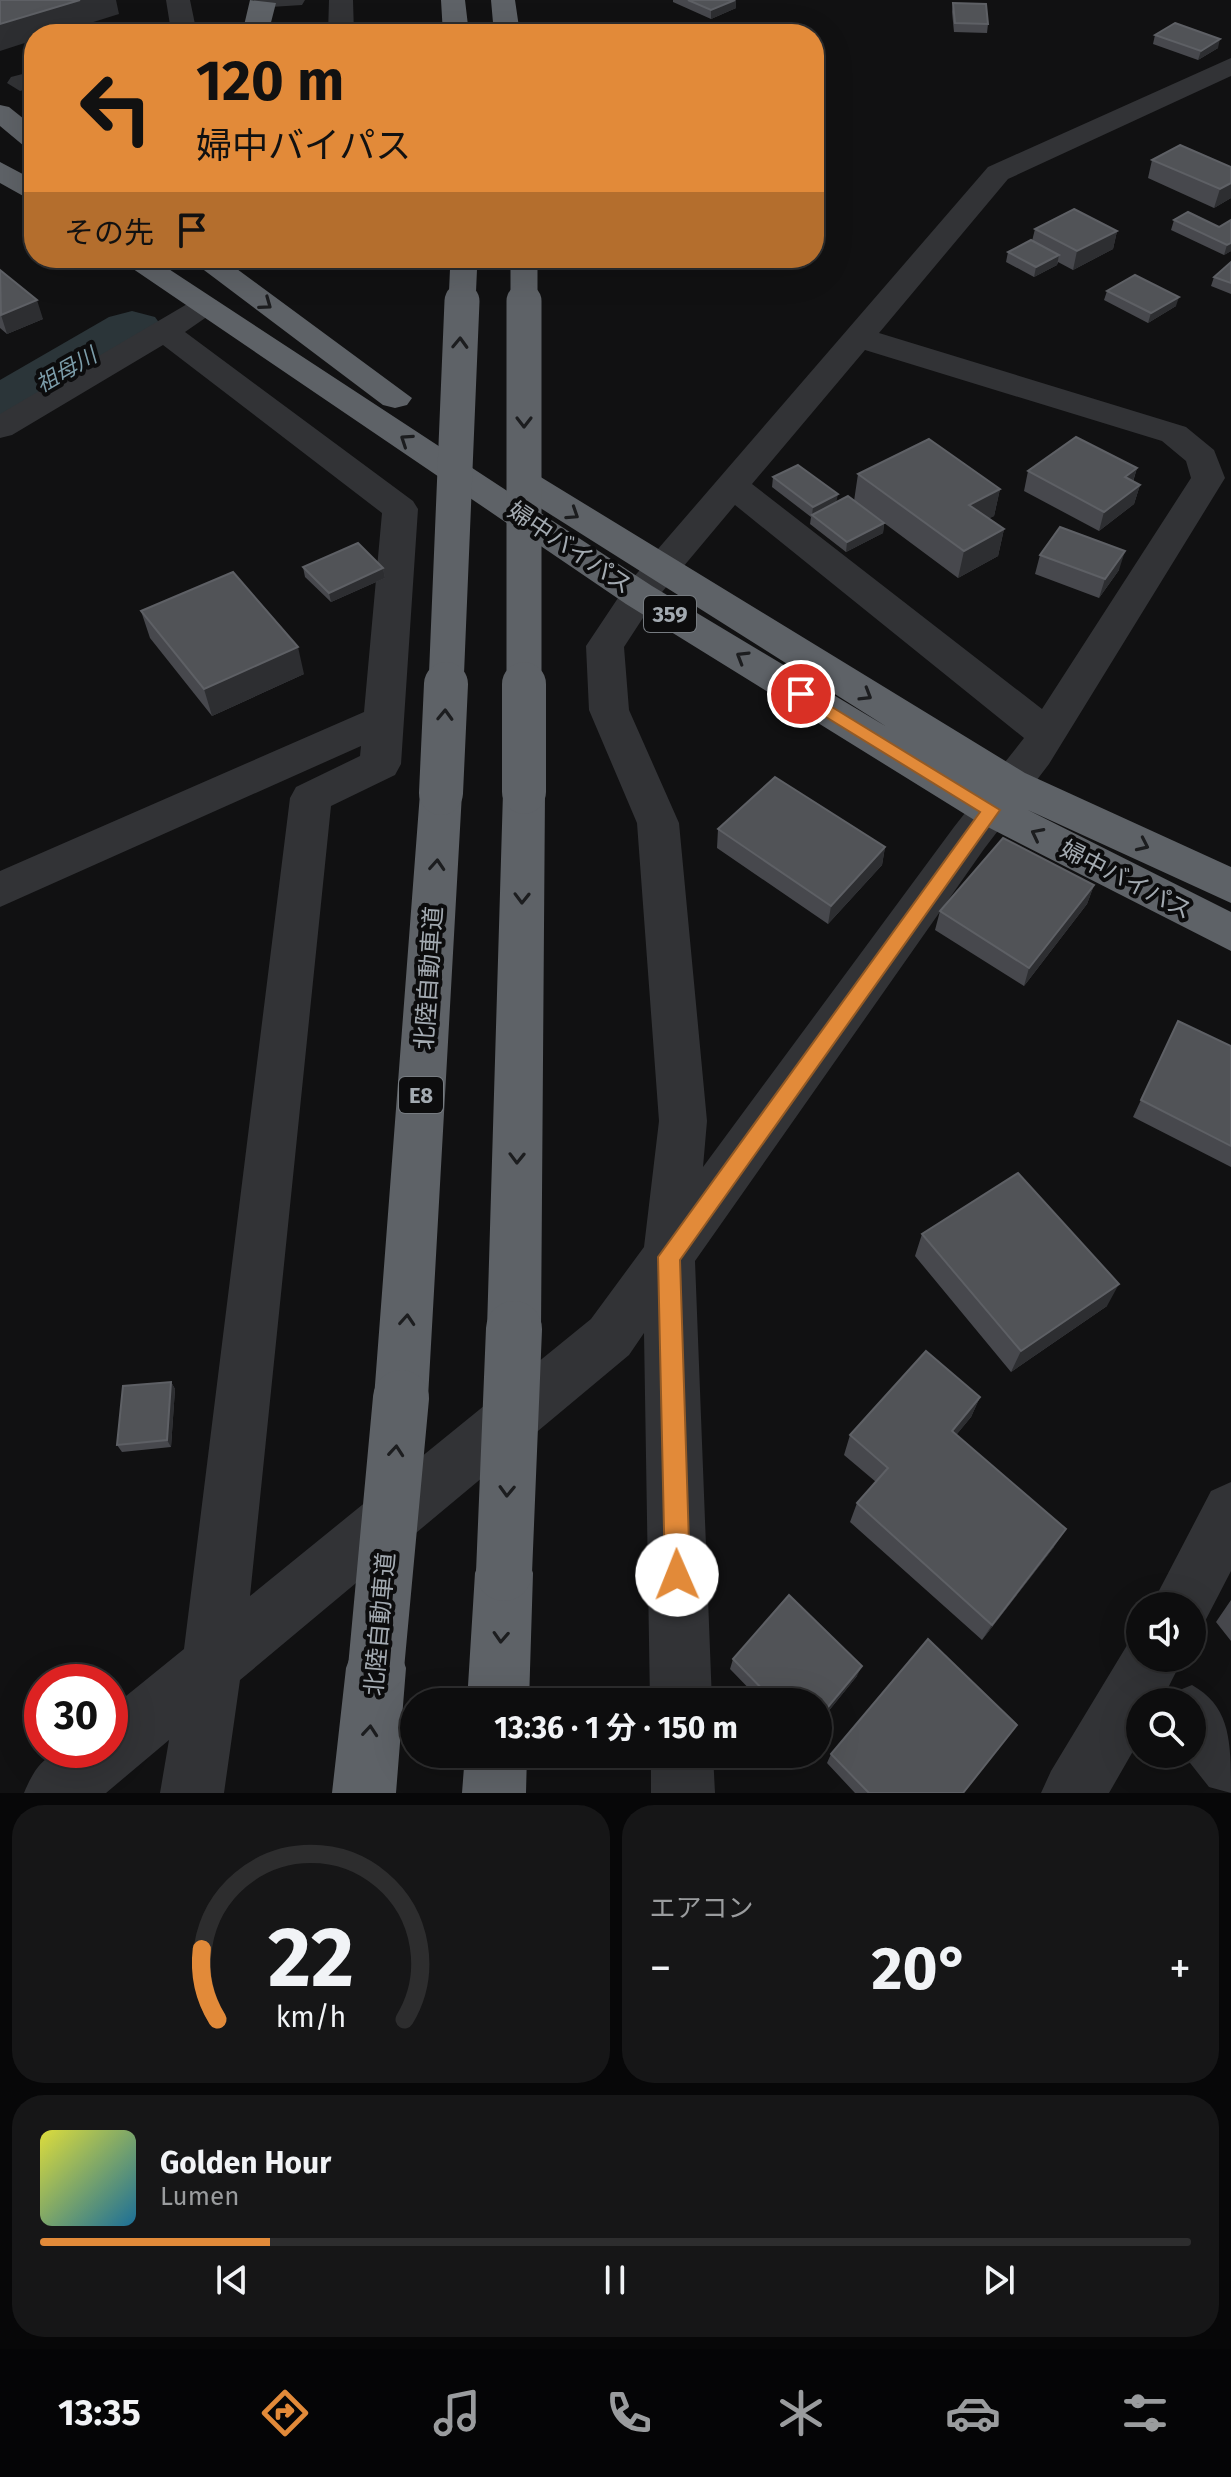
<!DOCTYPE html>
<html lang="ja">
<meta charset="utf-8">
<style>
:root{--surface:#0d0d0e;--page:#161617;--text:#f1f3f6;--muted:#9a9c9e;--line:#2d2d2e;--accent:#e28a39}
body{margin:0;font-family:"Fira Sans","Noto Sans JP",sans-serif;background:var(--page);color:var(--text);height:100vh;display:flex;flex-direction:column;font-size:30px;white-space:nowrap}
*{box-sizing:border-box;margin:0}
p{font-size:26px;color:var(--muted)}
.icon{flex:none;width:44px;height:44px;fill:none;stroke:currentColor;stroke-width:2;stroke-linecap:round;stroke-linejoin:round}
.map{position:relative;height:1793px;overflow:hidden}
.sheet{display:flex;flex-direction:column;gap:12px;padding:12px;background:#070708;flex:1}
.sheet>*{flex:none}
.guide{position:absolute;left:24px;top:24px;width:800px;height:244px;border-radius:32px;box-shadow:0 8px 32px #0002,0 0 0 2px var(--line);background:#e28a39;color:#111;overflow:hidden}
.controls{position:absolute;left:1126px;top:1592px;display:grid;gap:16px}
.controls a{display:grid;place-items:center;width:80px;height:80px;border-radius:50%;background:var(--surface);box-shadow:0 8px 32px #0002,0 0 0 2px var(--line);font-size:40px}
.speed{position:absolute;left:24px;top:1664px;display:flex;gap:16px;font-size:40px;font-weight:700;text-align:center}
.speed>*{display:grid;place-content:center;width:104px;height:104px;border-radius:50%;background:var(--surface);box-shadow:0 8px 32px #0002,0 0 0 2px var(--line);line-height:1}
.speed .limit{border:12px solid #d22;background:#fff;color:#111}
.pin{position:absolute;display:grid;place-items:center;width:68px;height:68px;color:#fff;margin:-34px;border:4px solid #fff;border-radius:50%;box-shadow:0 2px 8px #0007}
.me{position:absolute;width:88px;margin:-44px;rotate:359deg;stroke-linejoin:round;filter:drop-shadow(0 0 6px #0008)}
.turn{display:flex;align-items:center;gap:28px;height:168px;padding:0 40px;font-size:36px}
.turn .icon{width:104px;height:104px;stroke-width:2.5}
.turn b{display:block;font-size:56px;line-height:68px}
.then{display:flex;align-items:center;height:76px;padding:0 40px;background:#0003;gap:16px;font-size:30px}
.big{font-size:60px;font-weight:700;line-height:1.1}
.sheet .tile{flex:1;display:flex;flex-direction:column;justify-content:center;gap:12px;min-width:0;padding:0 28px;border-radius:32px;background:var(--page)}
.sheet .dial{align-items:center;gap:0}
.dial svg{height:208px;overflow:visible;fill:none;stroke:var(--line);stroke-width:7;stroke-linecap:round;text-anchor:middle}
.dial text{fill:var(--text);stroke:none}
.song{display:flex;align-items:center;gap:24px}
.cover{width:96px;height:96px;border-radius:12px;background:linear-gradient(135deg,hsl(60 70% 55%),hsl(200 70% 35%))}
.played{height:8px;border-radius:4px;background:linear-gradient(90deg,var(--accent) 20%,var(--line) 20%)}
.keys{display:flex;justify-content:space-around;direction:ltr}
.heat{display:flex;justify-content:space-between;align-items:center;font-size:44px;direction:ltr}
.sheet .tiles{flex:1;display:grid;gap:12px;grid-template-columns:1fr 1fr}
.tile:last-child{grid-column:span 2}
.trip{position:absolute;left:400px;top:1688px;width:432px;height:80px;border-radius:40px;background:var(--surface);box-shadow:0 8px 32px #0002,0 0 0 2px var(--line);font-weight:700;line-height:80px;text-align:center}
.tabs{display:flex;height:128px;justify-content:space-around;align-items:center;background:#050506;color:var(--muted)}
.tabs .icon{width:56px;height:56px}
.tabs .current{color:var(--accent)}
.tabs b{font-size:36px;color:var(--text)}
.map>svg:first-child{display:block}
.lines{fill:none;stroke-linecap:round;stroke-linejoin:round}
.river{fill:#2b3539;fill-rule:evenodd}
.minor{fill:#323336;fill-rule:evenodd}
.highway{fill:#5e6267;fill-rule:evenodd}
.highway-bridge-far3{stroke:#5e6267;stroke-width:27}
.highway-bridge-far2{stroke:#5e6267;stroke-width:35}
.highway-bridge-far1{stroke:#5e6267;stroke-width:44}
.highway-bridge{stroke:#5e6267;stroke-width:56}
.wall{fill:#47484d}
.shaded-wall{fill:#2d2e31}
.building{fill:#515357;stroke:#5e6065;stroke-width:2}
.oneway{stroke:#1c1d1f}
.route{fill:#e28a39;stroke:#935a25;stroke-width:2}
.labels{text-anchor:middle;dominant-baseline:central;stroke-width:8;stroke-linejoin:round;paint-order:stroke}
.far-water-label{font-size:22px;font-style:italic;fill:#7c9daa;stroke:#0c0c0d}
.shield{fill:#0c0c0d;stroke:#767b80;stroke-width:2}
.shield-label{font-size:22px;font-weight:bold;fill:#a3aab1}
.street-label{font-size:24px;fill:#a3aab1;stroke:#0c0c0d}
</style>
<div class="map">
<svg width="1231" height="1793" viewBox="0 0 1231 1793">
<rect width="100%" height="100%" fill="#111112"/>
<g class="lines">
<path class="river" d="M132,311L155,317L165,331L155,345L25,424L0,430V380L109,317Z"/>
<path class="minor" d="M166,0H190L196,29L192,34H154L170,25Z
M254,0H305L302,5L255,8Z
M329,0H353L354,34H328Z
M1231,58V76L1008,179L879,333L1186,427L1214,450L1225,478L1049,764L984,849L695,1261L712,1702H650L644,1333L629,1355L240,1680L224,1793H160L169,1740L106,1793H24C44,1744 63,1750 110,1750V1709L184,1649L290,798L296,787L360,756L361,746L0,907V871L364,712L382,513L163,345L12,435L0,438V414L194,300H216L221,307L185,332L413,501L418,509L401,764L395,775L331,806L250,1596L591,1319L644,1247L659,1121L637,823L589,710L586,646L626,586L988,167ZM865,350L1162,441L1186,461L1191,478L1042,709L752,484ZM735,505L1024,738L954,827L703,1167L707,1121L679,823L629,710L624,647L652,604Z
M34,71V87L20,91L7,83L11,77Z
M1231,1482V1571L1202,1627L1192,1631V1606H1151L1211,1491Z
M1140,1633V1658H1183L1161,1702H1140V1739L1109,1793H1041L1051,1771L1132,1637Z
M1192,1685C1231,1707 1231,1742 1231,1793L1209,1787L1183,1754H1192V1702H1167L1170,1694Z
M651,1754H713L715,1793H651Z"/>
<path class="highway" d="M250,0L276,3L268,34H242Z
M441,0H465L469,34H443Z
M491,0H515L520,34H494Z
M0,105L9,107L34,127V148L24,146L0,126Z
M0,162L34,180V202L0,183Z
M117,258H152L652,586L887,727L515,492L510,484L515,476L527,473L539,476L1025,773L1231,867V903L1028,810L1231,912V951L976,821L626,604Z
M188,258H222L412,398L407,405L395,408L383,405Z
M524,777L539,781L545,792L541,1329L533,1347L514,1354L495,1347L487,1329L503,792L509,781Z
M441,778L456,782L462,793L428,1398L420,1417L401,1425L382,1417L374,1398L420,793L426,782Z
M504,1544L525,1552L533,1573L529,1702H467L475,1573L483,1552Z
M376,1638L398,1646L406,1668L396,1793H332L346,1668L354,1646Z
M465,1754H527L526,1793H462Z"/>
<path class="highway-bridge-far3" d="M524,260V303
M462,303L464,258"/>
<path class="highway-bridge-far2" d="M524,301V686
M446,686L462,301"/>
<path class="highway-bridge-far1" d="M524,684V792
M441,793L446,684"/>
<path class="highway-bridge" d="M504,1573L514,1329
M376,1668L401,1398"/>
</g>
<path class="wall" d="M673,0H736V8L711,19L673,2Z
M953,3L988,24L987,33L954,32L952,12Z
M1155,35L1218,48L1198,60L1153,44Z
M1152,160L1231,167V198L1214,208L1148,178Z
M1174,220L1219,227L1231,251L1224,255L1171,230Z
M1035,229L1117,231L1113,249L1073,270L1058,262L1057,265L1034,277L1006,262L1008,252L1032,241Z
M1231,262V294L1211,286L1214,277Z
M0,270L43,319L7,334L0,328Z
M1107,291L1176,306L1148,323L1104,300Z
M1137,468L1133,482L1140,485L1134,504L1099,531L1024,491L1028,471Z
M858,474L1000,489L994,516L989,518L1004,529L998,556L958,578L868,511L884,523L883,533L846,552L810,524L811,517L772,487L773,477L837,502L854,501Z
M1040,555L1119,570L1099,598L1035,574Z
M303,567L383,568L385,578L331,602L305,577Z
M141,611L304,674L212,716L150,638Z
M718,829L885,847L882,865L828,924L717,848Z
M1094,885L1087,904L1024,986L935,930L940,911Z
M1178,1021L1231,1046V1167L1133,1117Z
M922,1234L1107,1306L1011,1372L915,1256Z
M171,1382L175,1389L171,1447L122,1452L117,1445Z
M980,1397L971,1417L956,1435L1054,1547L982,1640L850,1522L857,1503L876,1482L844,1455L850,1435Z
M1231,1600V1641L1216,1622Z
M733,1659L857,1676L818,1724V1702H762L730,1669Z
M831,1754L963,1793H855L827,1763Z"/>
<path class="shaded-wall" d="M80,0H116L119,14L55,34H34V40L0,51V24Z
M736,0V8L711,19V10Z
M1220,39L1218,48L1198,60L1201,51Z
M1231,183V198L1214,208L1220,189Z
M1117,231L1113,249L1073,270L1077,251Z
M1231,243V251L1224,255L1227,245Z
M1059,255L1057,265L1034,277L1036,267Z
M1179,297L1176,306L1148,323L1151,313Z
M37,300L43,319L7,334L1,315Z
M1137,468L1131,487L1125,477Z
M1140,485L1134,504L1099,531L1104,512Z
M1000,489L994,516L964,532L969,505Z
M838,494L836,504L812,515L813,507Z
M884,523L883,533L846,552L847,542Z
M1004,529L998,556L958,578L964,551Z
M1125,551L1119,570L1099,598L1105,579Z
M383,568L385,578L331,602L329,593Z
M298,647L304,674L212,716L204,689Z
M885,847L882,865L828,924L831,906Z
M1094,885L1087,904L1024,986L1029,968Z
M1119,1284L1107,1306L1011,1372L1021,1351Z
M171,1382L175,1389L171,1447L167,1440Z
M980,1397L971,1417L943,1451L952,1431Z
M1066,1529L1054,1547L982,1640L992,1625Z
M862,1666L857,1676L818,1724V1719Z"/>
<path class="building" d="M0,0H80L0,24Z
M688,0H735L711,10Z
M953,3L986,4L988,24L955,23Z
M1175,23L1220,39L1201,51L1155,35Z
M1180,145L1231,167V183L1220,189L1152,160Z
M1074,209L1117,231L1077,251L1035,229Z
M1188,212L1219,227L1231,220V243L1227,245L1174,220Z
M1031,240L1059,255L1036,267L1008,252Z
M1231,262V283L1214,277Z
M0,270L37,300L1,315Z
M1135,275L1179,297L1151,313L1107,291Z
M1076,437L1137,468L1125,477L1140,485L1104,512L1028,471Z
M929,439L1000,489L969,505L1004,529L964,551L858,474Z
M798,465L838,494L813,507L773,477Z
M848,496L884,523L847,542L812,515Z
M1060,527L1125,551L1105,579L1040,555Z
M358,543L383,568L329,593L303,567Z
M233,572L298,647L204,689L141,611Z
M775,777L885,847L831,906L718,829Z
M1003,838L1094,885L1029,968L940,911Z
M1178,1021L1231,1046V1146L1141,1100Z
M1018,1173L1119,1284L1021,1351L922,1234Z
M926,1351L980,1397L952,1431L1066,1529L992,1625L857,1503L888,1468L850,1435Z
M171,1382L167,1440L117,1445L123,1386Z
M789,1595L862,1666L818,1719V1702H775L733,1659Z
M928,1639L1017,1725L963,1793H869L831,1754Z"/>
<defs><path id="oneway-chevron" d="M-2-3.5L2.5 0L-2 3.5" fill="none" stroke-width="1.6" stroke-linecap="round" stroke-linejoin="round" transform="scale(2)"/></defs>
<g class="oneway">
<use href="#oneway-chevron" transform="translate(266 304) rotate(36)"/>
<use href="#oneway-chevron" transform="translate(460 343) rotate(-88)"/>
<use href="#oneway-chevron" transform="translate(524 422) rotate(90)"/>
<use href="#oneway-chevron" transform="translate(406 440) rotate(-146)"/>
<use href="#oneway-chevron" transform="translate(573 514) rotate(33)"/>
<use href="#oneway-chevron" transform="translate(742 657) rotate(-149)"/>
<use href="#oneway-chevron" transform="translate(866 695) rotate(31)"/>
<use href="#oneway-chevron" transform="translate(445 715) rotate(-88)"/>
<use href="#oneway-chevron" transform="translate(1037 834) rotate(-153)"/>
<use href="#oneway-chevron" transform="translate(1143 845) rotate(25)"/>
<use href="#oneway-chevron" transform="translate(437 865) rotate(-86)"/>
<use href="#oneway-chevron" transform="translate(522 898) rotate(91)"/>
<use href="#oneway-chevron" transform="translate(517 1158) rotate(91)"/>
<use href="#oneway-chevron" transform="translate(407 1320) rotate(-86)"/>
<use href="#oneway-chevron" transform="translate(396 1451) rotate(-85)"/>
<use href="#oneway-chevron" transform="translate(507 1491) rotate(92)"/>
<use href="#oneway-chevron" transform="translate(501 1637) rotate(93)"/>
<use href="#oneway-chevron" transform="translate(370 1731) rotate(-85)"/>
</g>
<path class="route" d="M801,688L1000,810L680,1260L690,1575L686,1584L677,1587L669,1584L665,1575L658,1257L980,812L795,698L793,694Z"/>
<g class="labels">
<g class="far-water-label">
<text transform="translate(66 370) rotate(-30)">祖母川</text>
</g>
<g class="shield">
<rect x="644" y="596" width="52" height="36" rx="6"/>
<rect x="399" y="1077" width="44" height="36" rx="6"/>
</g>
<g class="shield-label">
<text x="670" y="614">359</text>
<text x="421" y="1095">E8</text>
</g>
<g class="street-label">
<text transform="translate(570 548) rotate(34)">婦中バイパス</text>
<text transform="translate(1126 880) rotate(27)">婦中バイパス</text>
<text transform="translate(429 978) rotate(-86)">北陸自動車道</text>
<text transform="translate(380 1624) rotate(-85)">北陸自動車道</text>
</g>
</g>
</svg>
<div class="controls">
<a><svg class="icon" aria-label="sound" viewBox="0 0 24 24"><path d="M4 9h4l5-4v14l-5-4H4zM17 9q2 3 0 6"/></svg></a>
<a><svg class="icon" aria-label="search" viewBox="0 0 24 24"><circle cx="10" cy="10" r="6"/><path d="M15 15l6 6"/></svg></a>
</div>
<div class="speed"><div class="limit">30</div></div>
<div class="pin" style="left:801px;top:694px;background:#d93025"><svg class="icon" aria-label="arrive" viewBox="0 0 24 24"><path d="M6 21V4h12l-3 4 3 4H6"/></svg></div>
<svg class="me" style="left:677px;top:1575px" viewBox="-20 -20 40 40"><circle r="19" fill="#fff"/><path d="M0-13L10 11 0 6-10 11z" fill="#e28a39"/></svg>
<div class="trip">13:36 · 1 分 · 150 m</div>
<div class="guide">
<div class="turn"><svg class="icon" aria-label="left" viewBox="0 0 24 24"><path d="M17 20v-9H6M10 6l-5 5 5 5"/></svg><div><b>120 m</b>婦中バイパス</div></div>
<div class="then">その先<svg class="icon" aria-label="arrive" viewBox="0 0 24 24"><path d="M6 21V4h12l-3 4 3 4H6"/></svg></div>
</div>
</div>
<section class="sheet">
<div class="tiles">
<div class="tile dial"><svg viewBox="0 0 100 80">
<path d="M14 69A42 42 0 1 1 86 69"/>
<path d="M14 69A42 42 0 0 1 8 42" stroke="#e28a39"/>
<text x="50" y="56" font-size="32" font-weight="700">22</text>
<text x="50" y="72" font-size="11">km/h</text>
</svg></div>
<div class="tile"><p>エアコン</p>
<div class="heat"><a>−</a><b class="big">20°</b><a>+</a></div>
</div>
<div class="tile">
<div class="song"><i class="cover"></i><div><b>Golden Hour</b><p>Lumen</p></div></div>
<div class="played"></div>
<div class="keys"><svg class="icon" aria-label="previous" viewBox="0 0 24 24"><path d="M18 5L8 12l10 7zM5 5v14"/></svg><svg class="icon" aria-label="pause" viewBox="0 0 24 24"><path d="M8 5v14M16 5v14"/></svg><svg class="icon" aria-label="next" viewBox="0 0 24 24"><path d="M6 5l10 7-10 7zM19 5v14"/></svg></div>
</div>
</div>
</section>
<nav class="tabs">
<b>13:35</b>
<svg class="icon current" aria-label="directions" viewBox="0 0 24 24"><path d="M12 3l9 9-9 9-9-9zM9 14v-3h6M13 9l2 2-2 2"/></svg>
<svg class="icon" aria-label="music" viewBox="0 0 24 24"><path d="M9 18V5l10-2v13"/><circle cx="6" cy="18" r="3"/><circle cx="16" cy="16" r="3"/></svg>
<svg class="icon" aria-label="phone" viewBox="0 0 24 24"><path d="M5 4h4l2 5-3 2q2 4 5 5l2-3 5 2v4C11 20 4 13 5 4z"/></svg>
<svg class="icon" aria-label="climate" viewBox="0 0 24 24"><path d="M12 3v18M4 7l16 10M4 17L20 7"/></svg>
<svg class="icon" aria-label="car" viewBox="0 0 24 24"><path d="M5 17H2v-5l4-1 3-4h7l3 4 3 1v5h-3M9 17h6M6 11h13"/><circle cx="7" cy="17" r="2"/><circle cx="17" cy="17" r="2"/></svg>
<svg class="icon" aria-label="filters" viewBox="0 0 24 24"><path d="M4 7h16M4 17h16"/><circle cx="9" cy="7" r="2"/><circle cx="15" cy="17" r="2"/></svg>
</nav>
